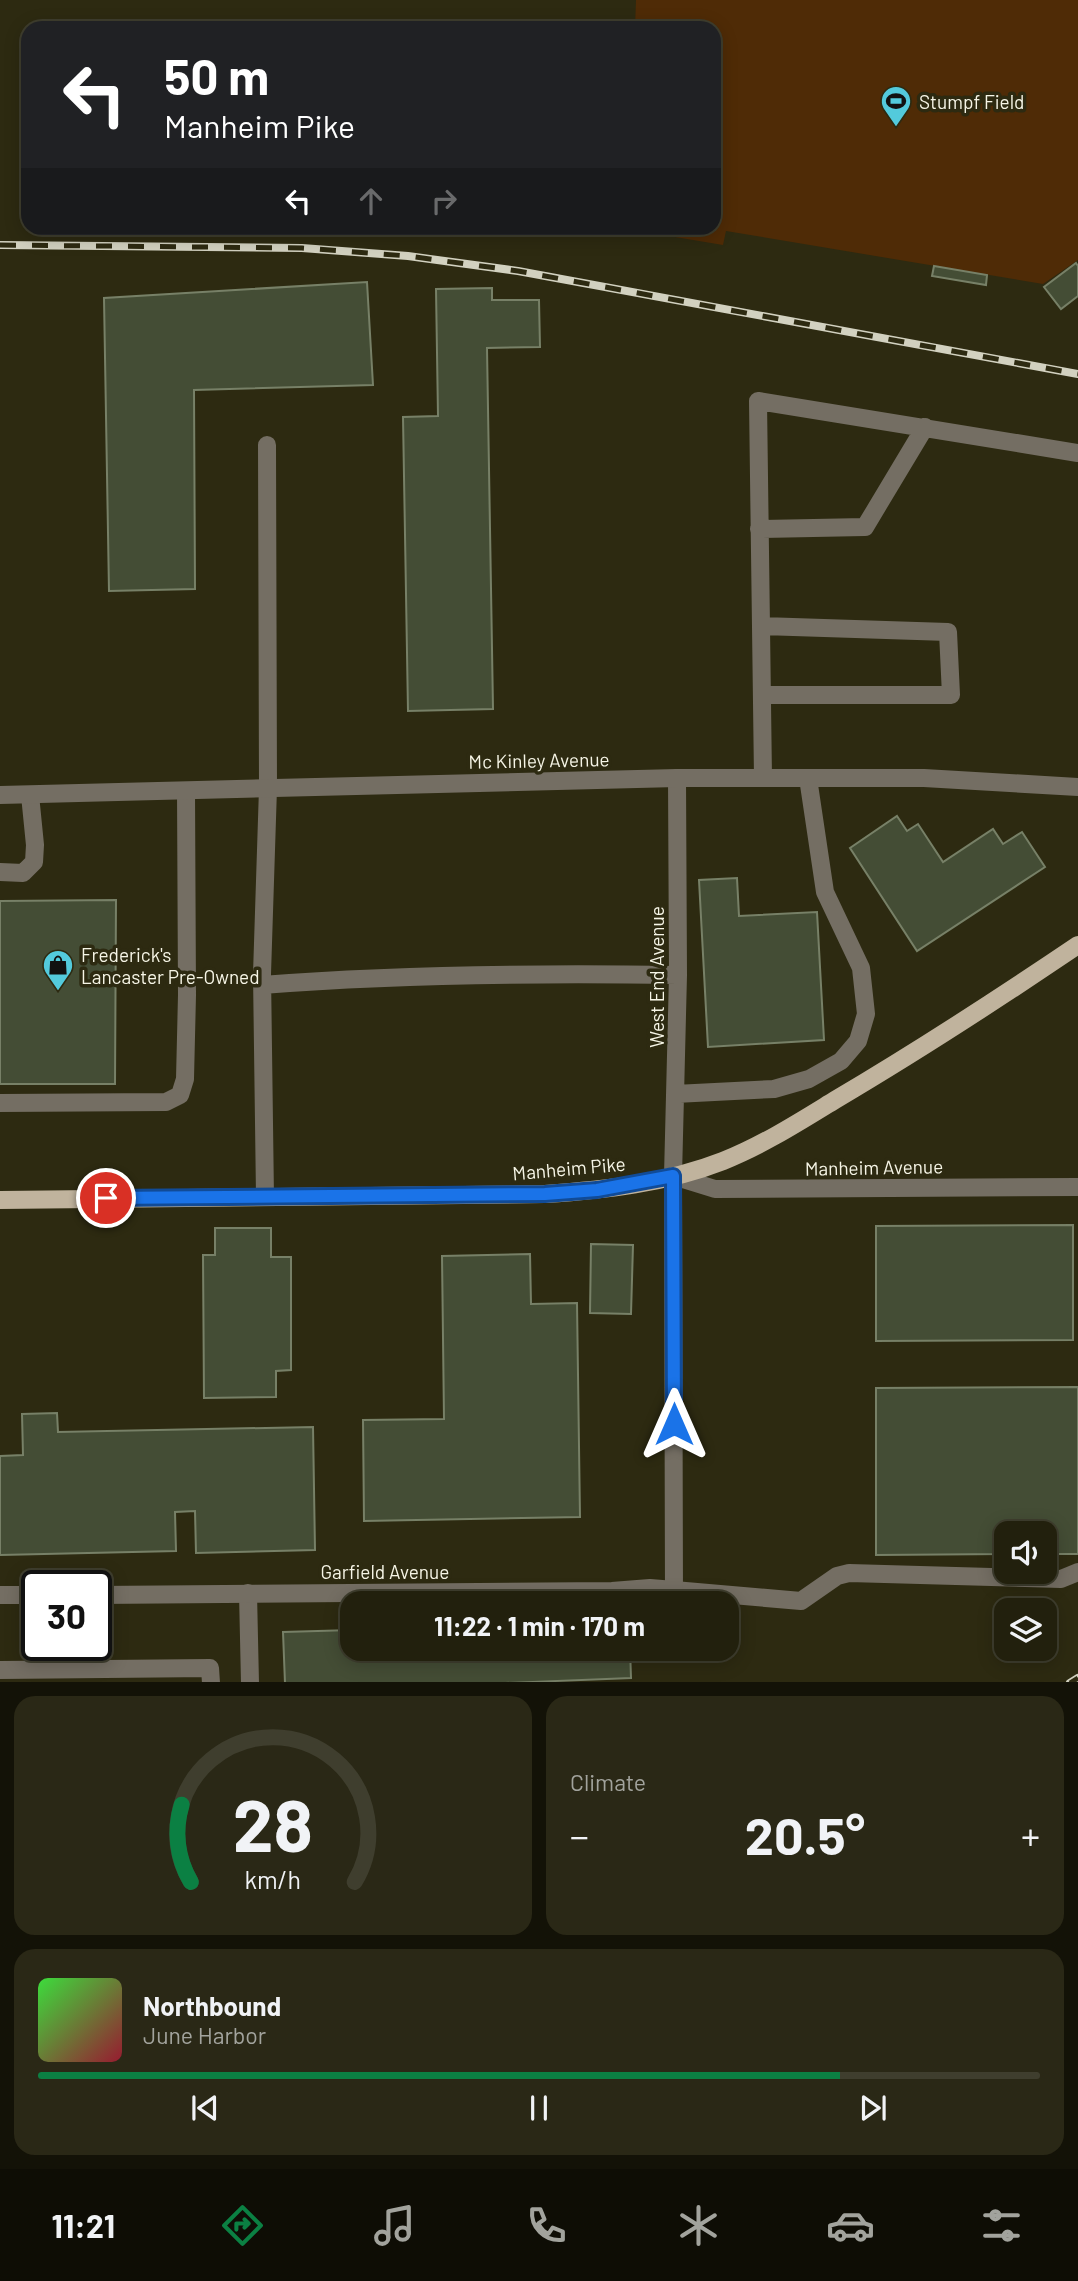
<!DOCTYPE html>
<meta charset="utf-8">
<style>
:root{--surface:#22200d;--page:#2a2816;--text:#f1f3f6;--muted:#a2a39d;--line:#3f3e2e;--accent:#0b8043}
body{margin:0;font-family:Barlow,sans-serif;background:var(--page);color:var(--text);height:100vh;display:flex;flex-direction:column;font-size:26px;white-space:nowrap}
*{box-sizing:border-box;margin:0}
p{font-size:23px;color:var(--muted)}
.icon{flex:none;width:38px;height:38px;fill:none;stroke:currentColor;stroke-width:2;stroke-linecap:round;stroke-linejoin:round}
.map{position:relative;height:1682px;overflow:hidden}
.side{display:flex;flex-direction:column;gap:14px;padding:14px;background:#131207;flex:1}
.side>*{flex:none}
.banner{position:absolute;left:21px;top:21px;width:700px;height:214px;border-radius:21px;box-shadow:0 4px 18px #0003,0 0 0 2px var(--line);background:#202124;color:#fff;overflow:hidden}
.tools{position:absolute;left:994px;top:1521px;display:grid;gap:14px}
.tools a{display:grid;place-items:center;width:63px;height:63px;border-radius:14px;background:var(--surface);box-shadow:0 4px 18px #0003,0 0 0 2px var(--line);font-size:35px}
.speed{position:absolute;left:21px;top:1570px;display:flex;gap:14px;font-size:35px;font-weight:700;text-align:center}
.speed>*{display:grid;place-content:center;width:91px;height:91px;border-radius:50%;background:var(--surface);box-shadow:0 4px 18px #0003,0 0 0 2px var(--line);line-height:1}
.speed .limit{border:4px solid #111;border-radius:10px;background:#fff;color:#111}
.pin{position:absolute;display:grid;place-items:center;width:60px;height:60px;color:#fff;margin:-30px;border:4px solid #fff;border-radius:50%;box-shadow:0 2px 7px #0007}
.me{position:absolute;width:77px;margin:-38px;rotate:0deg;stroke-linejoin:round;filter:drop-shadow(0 0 5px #0008)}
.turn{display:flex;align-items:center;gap:24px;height:147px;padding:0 28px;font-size:32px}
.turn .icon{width:91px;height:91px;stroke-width:2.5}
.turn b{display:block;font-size:49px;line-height:60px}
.lanes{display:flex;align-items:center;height:66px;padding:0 28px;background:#0003;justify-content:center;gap:35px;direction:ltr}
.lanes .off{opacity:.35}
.big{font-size:52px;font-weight:700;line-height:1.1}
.side .tile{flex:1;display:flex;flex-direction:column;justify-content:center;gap:10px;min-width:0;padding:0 24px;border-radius:21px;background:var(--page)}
.side .dial{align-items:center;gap:0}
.dial svg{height:182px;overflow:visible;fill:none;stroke:var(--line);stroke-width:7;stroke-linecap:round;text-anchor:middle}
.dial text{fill:var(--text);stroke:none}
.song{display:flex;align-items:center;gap:21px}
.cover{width:84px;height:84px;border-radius:10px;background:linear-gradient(135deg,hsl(120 70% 55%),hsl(350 70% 35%))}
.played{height:7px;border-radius:4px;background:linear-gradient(90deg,var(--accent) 80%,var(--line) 80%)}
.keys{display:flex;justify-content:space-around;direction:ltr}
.heat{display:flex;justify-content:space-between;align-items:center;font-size:38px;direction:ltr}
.side .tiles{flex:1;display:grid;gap:14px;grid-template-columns:1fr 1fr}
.tile:last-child{grid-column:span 2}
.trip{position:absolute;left:340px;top:1591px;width:399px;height:70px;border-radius:21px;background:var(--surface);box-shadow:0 4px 18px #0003,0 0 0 2px var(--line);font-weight:700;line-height:70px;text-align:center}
.tab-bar{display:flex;height:112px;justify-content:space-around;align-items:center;background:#0e0d05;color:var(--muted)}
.tab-bar .icon{width:49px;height:49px}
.tab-bar .active{color:var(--accent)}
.tab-bar b{font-size:32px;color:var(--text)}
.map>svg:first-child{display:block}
.green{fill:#4f2b06}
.building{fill:#444d35;stroke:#778067;stroke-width:2}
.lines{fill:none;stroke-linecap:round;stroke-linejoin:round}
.lane{stroke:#746e63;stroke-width:18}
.street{stroke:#746e63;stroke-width:18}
.primary{stroke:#c0b39d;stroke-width:18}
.rail-casing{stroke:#d2d1c0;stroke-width:8}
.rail{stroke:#2d2a11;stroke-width:5;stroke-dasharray:16;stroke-linecap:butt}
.route-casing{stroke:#114b97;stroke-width:18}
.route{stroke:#1a73e8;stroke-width:12}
.labels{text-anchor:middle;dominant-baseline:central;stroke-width:7;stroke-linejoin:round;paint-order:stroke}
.poi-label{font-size:19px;fill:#f6f5e6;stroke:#2d2a11;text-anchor:start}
.street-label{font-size:19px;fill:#f6f5e6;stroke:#2d2a11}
</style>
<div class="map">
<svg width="1078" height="1683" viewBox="0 0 1078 1683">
<rect width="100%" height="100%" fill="#2d2a11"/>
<path class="green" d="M636,0H1078V260L1043,284L726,231L723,245L627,229V228H714V28H635Z"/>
<path class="building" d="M1076,263L1078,266V296L1061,309L1044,287Z
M934,266L987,275L986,285L932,276Z
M367,282L373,385L194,390L195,589L109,591L104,298Z
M492,288V300H539L540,347L487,348L493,709L408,711L403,417L438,416L436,289Z
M897,816L907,831L918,824L943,862L993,829L1003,844L1022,832L1045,867L917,951L850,848Z
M737,878L739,916L817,912L824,1040L708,1047L699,880Z
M116,900L115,1084H0V901Z
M1073,1225V1340L876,1341V1226Z
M215,1228H271V1257H291V1370L276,1371V1397L204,1398L203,1255H215Z
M591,1244L633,1245L631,1314L590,1313Z
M530,1254L531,1304L577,1303L580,1517L364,1521L363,1420L444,1419L442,1256Z
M1078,1387V1554H1045V1533H1006V1554L876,1555V1388Z
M57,1413L58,1432L313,1427L315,1550L196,1553L195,1511L175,1512L176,1551L0,1555V1456L23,1455L22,1414Z
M352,1630V1648H630L631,1678L505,1683H285L283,1632Z"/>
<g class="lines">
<path class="lane" d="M759,529L865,527L925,427
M761,626L948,632L951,695H762
M763,778L758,401L1078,453
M0,872L23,873L34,862L35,845L30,795
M262,985C399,974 541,973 678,975
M675,1094L774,1089L809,1079L841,1061L858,1041L866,1014L861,968L825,892L808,778
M0,1103L166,1102L180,1095L185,1079L187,995L186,791
M673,1176L678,975L677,778
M265,1197L262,974L268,788L267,445
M674,1590L801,1601L837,1576L849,1573L1061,1579L1078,1572
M248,1593L250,1683
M0,1670L210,1668L211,1683"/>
<path class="street" d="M0,795L677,778H924L1078,787
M0,1595H37
M96,1595L612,1591L650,1588L674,1590
M674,1603L673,1176L715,1189L1078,1187"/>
<path class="primary" d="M0,1200L545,1194C604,1190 667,1183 723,1161C763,1145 799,1122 835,1100C918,1051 998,999 1078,945"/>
<g class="rail-casing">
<path id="rail" d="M0,245L302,248L408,256L518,271L1078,374
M1070,1683L1078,1678"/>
</g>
<use href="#rail" class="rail"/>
</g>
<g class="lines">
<g class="route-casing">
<path id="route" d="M106,1198L545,1194L597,1190L673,1176L674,1424"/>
</g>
<use href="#route" class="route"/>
</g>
<defs>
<g id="stadium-pin" transform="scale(1.575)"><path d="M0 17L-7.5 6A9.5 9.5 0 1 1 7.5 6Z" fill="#53cadc" stroke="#2d2a11"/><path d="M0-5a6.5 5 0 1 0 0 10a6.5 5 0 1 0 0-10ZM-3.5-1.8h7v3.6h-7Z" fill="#111"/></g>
<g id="shop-pin" transform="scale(1.575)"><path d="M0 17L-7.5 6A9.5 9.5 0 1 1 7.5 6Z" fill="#53cadc" stroke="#2d2a11"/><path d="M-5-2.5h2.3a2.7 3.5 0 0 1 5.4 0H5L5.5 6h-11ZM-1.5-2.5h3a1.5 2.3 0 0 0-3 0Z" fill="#111"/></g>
</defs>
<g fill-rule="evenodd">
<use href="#stadium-pin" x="896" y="101"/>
<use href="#shop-pin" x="58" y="965"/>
</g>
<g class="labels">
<g class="poi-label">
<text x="919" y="101">Stumpf Field</text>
<text x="81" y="954">Frederick's<tspan x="81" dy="22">Lancaster Pre-Owned</tspan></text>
</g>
<g class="street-label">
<text transform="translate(539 760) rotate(-1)">Mc Kinley Avenue</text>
<text transform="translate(656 977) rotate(-90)">West End Avenue</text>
<text transform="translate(874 1167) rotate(-1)">Manheim Avenue</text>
<text transform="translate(569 1168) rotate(-5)">Manheim Pike</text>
<text x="385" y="1571">Garfield Avenue</text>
</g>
</g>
</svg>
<div class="tools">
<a><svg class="icon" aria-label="sound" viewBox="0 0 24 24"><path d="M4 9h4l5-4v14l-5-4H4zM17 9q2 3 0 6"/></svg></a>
<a><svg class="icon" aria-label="layers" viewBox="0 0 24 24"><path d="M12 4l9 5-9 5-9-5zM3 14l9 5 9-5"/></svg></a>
</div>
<div class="speed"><div class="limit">30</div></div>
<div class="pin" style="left:106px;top:1198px;background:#d93025"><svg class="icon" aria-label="arrive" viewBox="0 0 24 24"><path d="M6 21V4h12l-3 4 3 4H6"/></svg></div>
<svg class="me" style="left:674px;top:1424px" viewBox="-20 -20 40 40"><path d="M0-17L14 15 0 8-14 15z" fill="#1a73e8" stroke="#fff" stroke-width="4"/></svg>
<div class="trip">11:22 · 1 min · 170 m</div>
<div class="banner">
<div class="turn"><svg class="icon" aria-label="left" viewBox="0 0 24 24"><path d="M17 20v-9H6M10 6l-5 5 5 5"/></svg><div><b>50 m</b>Manheim Pike</div></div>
<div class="lanes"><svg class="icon" aria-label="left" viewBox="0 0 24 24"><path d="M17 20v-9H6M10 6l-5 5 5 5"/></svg><svg class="icon off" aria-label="ahead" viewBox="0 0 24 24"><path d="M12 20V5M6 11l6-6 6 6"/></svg><svg class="icon off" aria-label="right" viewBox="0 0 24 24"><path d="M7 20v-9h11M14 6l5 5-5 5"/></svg></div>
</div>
</div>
<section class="side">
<div class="tiles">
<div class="tile dial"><svg viewBox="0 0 100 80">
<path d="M14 69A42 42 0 1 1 86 69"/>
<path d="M14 69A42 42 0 0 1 10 35" stroke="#0b8043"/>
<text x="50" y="56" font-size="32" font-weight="700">28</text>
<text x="50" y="72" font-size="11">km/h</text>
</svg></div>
<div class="tile"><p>Climate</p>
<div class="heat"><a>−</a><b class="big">20.5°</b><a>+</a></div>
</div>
<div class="tile">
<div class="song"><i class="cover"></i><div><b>Northbound</b><p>June Harbor</p></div></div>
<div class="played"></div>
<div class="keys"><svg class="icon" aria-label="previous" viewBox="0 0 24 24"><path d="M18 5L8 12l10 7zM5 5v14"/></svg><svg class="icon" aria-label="pause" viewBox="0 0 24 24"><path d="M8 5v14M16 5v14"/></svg><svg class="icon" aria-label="next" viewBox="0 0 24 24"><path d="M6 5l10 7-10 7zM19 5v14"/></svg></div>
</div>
</div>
</section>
<nav class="tab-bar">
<b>11:21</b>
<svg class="icon active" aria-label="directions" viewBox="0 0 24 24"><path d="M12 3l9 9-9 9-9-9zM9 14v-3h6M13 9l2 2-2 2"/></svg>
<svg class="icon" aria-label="music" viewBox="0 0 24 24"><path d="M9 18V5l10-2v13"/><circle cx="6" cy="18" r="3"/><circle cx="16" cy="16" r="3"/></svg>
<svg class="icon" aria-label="phone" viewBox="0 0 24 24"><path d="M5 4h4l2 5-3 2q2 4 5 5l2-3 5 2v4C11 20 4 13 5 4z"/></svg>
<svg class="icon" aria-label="climate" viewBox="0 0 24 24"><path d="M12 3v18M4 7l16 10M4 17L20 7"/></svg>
<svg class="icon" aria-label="car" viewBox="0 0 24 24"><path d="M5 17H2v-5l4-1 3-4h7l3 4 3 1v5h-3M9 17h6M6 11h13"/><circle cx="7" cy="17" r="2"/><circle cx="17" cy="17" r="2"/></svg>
<svg class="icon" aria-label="filters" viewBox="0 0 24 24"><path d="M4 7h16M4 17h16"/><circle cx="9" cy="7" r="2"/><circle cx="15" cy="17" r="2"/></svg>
</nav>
